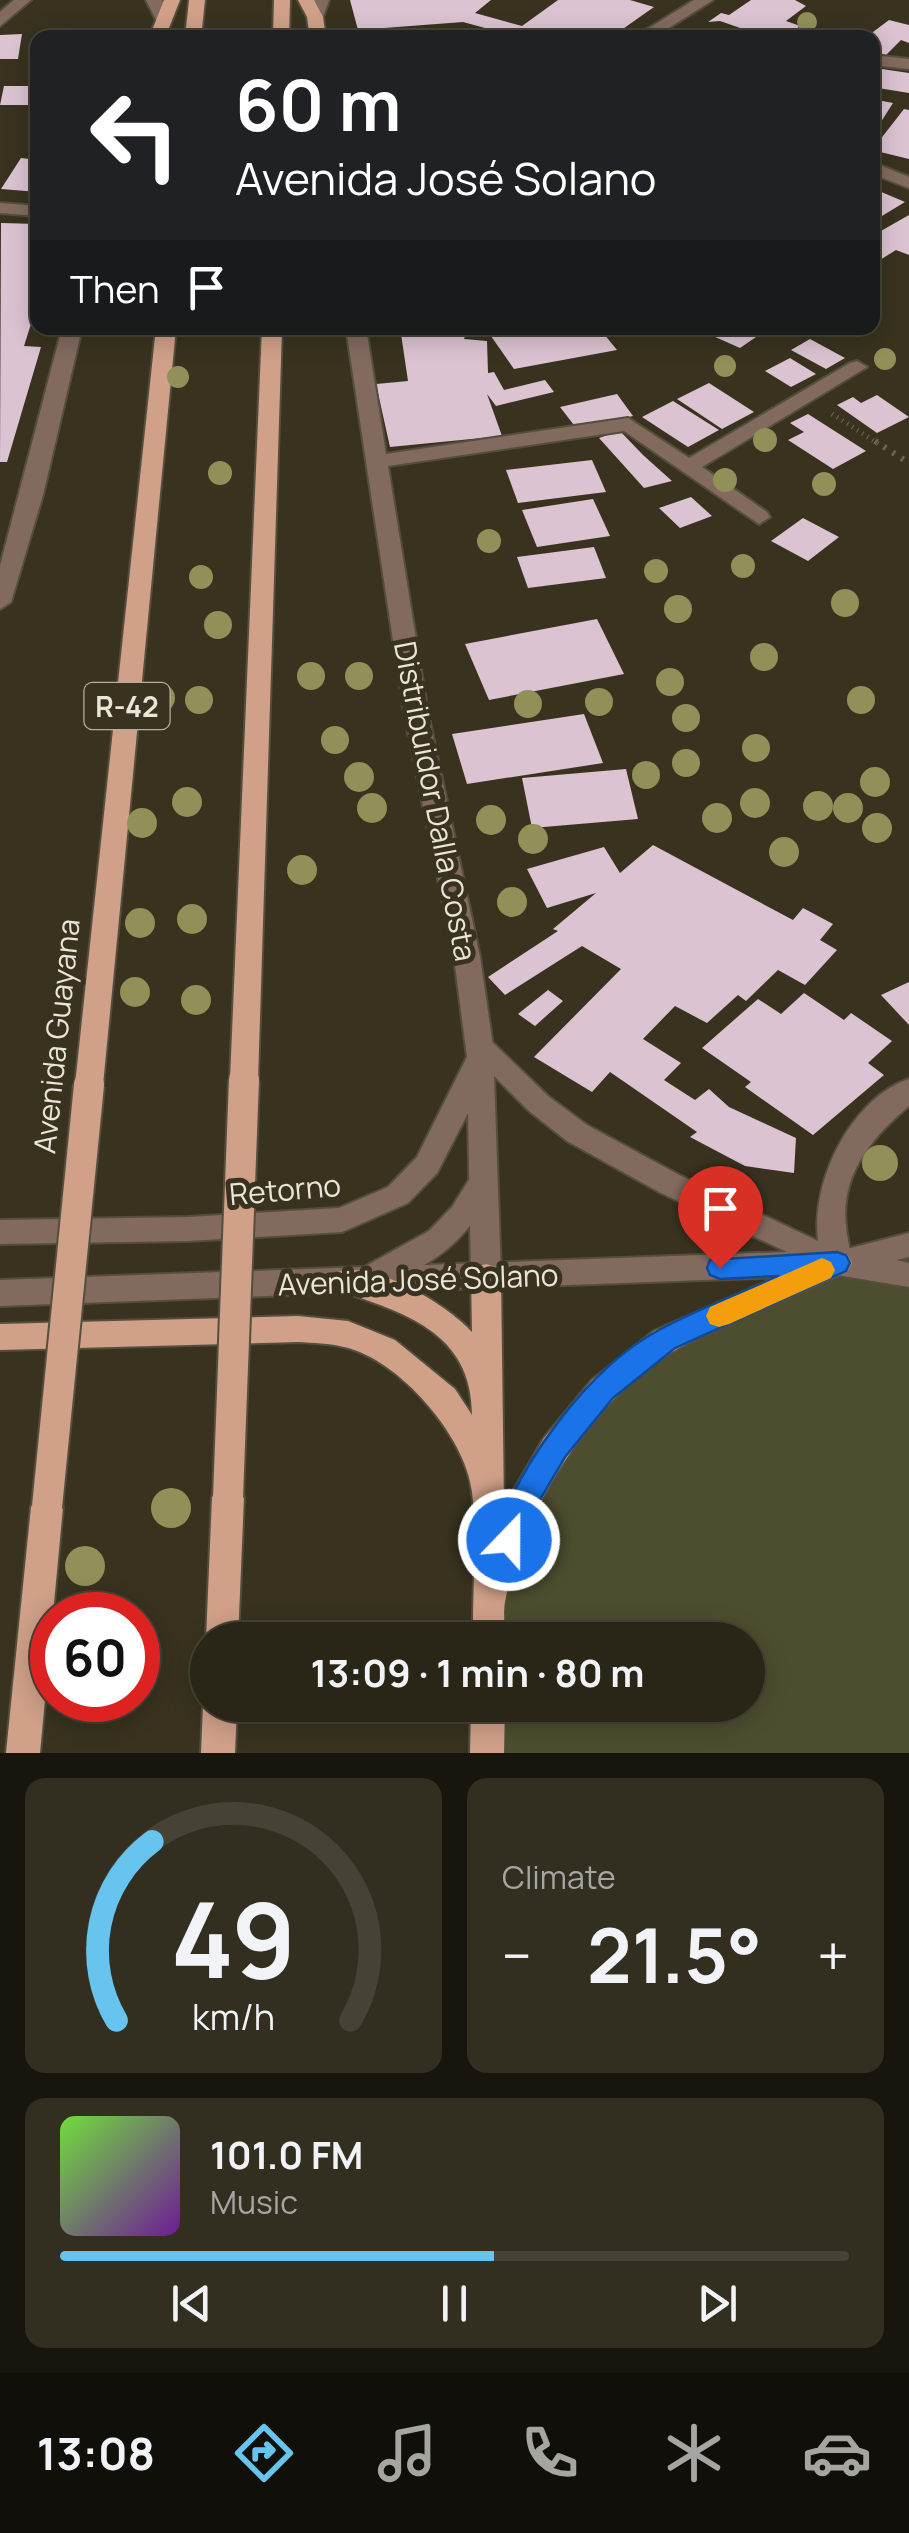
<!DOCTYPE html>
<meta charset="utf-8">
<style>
:root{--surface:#2a2617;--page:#322e20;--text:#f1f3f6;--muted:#a5a5a1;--line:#464336;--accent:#66c4ef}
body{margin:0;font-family:Manrope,sans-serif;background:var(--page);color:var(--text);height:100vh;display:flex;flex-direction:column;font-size:38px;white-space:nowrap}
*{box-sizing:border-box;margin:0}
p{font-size:32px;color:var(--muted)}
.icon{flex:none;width:55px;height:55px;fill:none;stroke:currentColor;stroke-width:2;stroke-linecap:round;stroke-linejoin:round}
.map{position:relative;height:1753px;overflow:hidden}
.side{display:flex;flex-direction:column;gap:25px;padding:25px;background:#17150d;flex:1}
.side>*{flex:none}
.guide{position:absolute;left:30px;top:30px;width:850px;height:305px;border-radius:20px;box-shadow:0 5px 25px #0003,0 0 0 2px var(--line);background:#202124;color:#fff;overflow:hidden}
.speed{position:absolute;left:30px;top:1592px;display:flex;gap:20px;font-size:50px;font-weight:700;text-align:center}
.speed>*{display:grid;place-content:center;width:130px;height:130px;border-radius:50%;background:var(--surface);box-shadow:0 5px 25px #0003,0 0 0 2px var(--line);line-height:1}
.speed .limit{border:15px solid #d22;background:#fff;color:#111}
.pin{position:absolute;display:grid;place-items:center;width:85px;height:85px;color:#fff;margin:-102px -42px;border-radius:50% 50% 50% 0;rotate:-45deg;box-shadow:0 0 10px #0007}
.pin .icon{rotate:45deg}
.me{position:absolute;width:110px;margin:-55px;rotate:22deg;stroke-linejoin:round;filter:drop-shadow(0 0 8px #0008)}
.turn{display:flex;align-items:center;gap:35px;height:210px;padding:0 40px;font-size:45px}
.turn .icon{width:130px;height:130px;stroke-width:2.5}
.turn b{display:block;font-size:70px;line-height:85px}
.then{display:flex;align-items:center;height:95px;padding:0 40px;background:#0003;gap:20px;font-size:38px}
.big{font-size:75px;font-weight:700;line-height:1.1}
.side .widget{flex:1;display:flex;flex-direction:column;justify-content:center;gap:15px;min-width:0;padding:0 35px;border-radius:20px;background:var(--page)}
.side .dial{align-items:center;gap:0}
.dial svg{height:260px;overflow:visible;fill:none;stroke:var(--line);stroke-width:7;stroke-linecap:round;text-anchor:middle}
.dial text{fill:var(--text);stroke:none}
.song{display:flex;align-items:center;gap:30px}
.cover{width:120px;height:120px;border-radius:15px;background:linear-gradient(135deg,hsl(100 70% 55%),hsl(280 70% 35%))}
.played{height:10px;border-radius:5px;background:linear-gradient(90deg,var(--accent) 55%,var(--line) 55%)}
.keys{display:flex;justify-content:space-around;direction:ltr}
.heat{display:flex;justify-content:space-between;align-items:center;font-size:55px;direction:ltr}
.side .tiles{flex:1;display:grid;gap:25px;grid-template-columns:1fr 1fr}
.widget:last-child{grid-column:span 2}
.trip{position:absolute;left:190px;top:1622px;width:575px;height:100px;border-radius:50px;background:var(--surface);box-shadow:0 5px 25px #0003,0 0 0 2px var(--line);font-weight:700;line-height:100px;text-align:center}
.tab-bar{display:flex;height:160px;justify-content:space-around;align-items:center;background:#110f09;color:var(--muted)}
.tab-bar .icon{width:70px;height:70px}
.tab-bar .current{color:var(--accent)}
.tab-bar b{font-size:45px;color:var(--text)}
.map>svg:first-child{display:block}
.green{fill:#4c4e2f}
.building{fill:#dbc3d1}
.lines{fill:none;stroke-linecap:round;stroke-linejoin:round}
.minor-casing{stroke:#544f3d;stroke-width:4}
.tertiary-casing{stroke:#544f3d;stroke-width:4}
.primary-casing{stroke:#544f3d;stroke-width:4}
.path-far1{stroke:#6e6958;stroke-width:5;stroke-dasharray:1 5;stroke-linecap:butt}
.path{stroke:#6e6958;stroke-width:6;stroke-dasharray:2.5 8;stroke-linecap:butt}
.minor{fill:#826a5e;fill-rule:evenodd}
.tertiary{fill:#826a5e;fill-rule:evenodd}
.primary{fill:#d0a088;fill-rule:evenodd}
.primary-bridge-casing{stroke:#544f3d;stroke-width:34;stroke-linecap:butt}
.primary-bridge{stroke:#d0a088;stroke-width:30}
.tree{fill:#909058}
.route{fill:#1a73e8;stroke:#114b97;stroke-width:2.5}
.slow{fill:#f59e0b}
.labels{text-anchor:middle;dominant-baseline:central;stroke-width:10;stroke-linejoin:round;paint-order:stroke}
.shield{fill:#38321f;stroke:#b4afa2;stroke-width:2.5}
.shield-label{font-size:28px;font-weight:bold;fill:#e9e5da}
.street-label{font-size:30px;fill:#e9e5da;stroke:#38321f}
</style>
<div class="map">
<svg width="909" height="1753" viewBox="0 0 909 1753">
<rect width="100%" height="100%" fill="#38321f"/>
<path class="green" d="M909,1245V1753H487L488,1705H748V1640H489L490,1599L555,1448L665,1340Z"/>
<path class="building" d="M350,0H491L475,13L522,26L558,0H630L654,7L610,38H489L496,31L463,22L358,30Z
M751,0H795L806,6L786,21L800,26L784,38H769L720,21L708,22L721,13L729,15Z
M889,20L909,25V43L901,40L886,55L872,51L880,42L865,38Z
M22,34L18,59H0V35Z
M875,68L909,73V93L872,87Z
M4,86H33L30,105H0Z
M872,99L893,103L872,136Z
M904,109L909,110V159L872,150Z
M21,158L38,160V192L1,189Z
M872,188L905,202L872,222Z
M909,215V255L896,250L872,265V236Z
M1,223L38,224V302L24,346L41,347L7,462H0Z
M429,328H468L464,339L487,341L488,373L494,372L504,390L545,380L554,392L496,406L487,394L502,436L390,447L376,384L408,381L401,334L427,336Z
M495,328H555L562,336L599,328L617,350L514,369L486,329Z
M695,328H769L740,348Z
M810,339L845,358L826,369L791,350Z
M790,358L816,374L791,387L765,371Z
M709,383L754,412L722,429L677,399Z
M617,394L633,416L577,429L560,407Z
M877,395L909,417L877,433L837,405L853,397L861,403Z
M673,401L719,430L688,447L642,417Z
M808,414L866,451L833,469L788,440L804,432L790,423Z
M620,431L643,455L672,481L644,488L599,438Z
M592,460L606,492L518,503L506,470Z
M691,497L712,516L680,528L659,508Z
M593,499L610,536L537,547L522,510Z
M803,518L839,537L808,561L771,541Z
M594,547L606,578L528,588L517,557Z
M597,619L624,674L489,700L465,644Z
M584,714L603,763L467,784L452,734Z
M626,769L638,819L532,828L522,778Z
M653,845L793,920L803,908L833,924L820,940L837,950L805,985L778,970L746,1001L738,995L707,1023L675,1006L643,1039L681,1063L664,1080L695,1100L709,1089L729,1107L796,1138L794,1173L745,1166L690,1137L697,1132L610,1072L592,1092L534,1057L621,969L582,946L505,995L488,977L558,931L553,929L596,893L547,908L527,869L604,847L620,873Z
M909,982V1025L881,995Z
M548,990L563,1001L535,1026L518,1014Z
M804,993L844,1020L851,1013L892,1041L868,1063L884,1075L813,1135L745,1087L751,1082L702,1048L758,999L781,1014Z"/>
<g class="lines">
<g class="minor-casing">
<path id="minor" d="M14,0H31L0,26V12Z
M146,0H162L171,19L169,22H157Z
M313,0H329L323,17L315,22L307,17Z
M694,0H713L653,38H633Z
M872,55L909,59V69L872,65Z
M872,162L909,177V188L872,174Z
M0,203L38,206V216L0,213Z
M62,328H82L43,495L11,602L0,609V566Z
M346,328H366L386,454L628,418L689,458L850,363L857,361L867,367L702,467L767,512L770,517L759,524L624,431L388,466L428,713L480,957L493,1046L501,1276L496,1285L486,1288L476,1285L471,1276L468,1113L437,1173L408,1203L342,1232L188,1241L0,1244V1220L188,1217L339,1208L388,1187L417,1157L467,1057L454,957L404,713Z
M909,1079V1106C872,1137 840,1175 846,1226C847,1241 854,1257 847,1272L837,1275L827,1272C796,1209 843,1101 909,1079Z"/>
</g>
<g class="tertiary-casing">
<path id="tertiary" d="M480,1036L489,1039L548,1096L587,1125L681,1176L839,1251L909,1233V1257L896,1260L909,1263V1287L837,1275L0,1306V1280L364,1267L429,1231L452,1207L472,1175L482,1171L492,1175L496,1183C479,1218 458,1246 424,1265L787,1252L661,1193L567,1141L529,1111L471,1053L467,1046L471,1039Z"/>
</g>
<g class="primary-casing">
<path id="primary" d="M164,0H180L165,38H149Z
M189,0H205L201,38H185Z
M274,0H290L289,38H273Z
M298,0H314L323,17L326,38H310L307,17Z
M156,328H176L103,1085L99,1093L89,1096L79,1093L75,1085Z
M262,328H282L258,1080L254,1088L244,1091L234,1088L230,1080Z
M837,1251L847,1254L852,1263L847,1272C792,1297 733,1319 679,1348C597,1392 521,1511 505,1602C503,1613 505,1628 505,1640H473C472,1592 478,1540 472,1492C466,1437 399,1359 344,1347C330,1343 313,1343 298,1342L0,1350V1324L298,1316L348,1321L395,1340L455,1389L472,1415C472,1331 403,1313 338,1290L333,1281L338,1272C373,1260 448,1305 472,1332L471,1276L476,1267L486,1264L496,1267L501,1276L504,1507L544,1438L592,1380L654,1331Z
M228,1483L239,1487L244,1497L238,1640H208V1645L206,1640L212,1497L217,1487Z
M47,1492L58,1497L63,1507L40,1753H6L31,1507L36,1497Z
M208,1695V1705H237L235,1753H201L203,1705Z
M471,1705H505L504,1753H470Z"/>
</g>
<path class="path-far1" d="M832,414L879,444"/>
<path class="path" d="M875,441L909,463"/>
<use href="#minor" class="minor"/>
<use href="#tertiary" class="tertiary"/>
<use href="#primary" class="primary"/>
<g class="primary-bridge-casing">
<path id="primary-bridge" d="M228,1497L244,1080
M47,1507L89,1085"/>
</g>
<use href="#primary-bridge" class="primary-bridge"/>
</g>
<g class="tree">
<circle cx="807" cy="22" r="10"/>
<circle cx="885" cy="359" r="11"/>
<circle cx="725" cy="366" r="11"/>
<circle cx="178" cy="377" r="11"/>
<circle cx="765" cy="440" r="12"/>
<circle cx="220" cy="473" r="12"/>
<circle cx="725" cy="480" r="12"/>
<circle cx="824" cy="484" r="12"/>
<circle cx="489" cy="541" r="12"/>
<circle cx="743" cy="566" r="12"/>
<circle cx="656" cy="571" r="12"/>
<circle cx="201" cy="577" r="12"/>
<circle cx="845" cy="603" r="14"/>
<circle cx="678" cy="609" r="14"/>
<circle cx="218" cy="625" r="14"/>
<circle cx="764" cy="657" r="14"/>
<circle cx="311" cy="676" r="14"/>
<circle cx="359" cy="676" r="14"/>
<circle cx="670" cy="682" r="14"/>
<circle cx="161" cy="698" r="14"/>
<circle cx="199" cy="700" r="14"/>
<circle cx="861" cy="700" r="14"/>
<circle cx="599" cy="702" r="14"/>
<circle cx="528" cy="704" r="14"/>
<circle cx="686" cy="718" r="14"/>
<circle cx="335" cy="740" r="14"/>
<circle cx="756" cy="748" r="14"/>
<circle cx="686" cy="763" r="14"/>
<circle cx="646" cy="775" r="14"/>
<circle cx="359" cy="777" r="15"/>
<circle cx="875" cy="782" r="15"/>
<circle cx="187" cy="802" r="15"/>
<circle cx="755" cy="803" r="15"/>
<circle cx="818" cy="806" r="15"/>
<circle cx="372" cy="808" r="15"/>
<circle cx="848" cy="808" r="15"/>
<circle cx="717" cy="818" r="15"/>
<circle cx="491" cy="820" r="15"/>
<circle cx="142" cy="823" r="15"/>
<circle cx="877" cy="828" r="15"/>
<circle cx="533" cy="839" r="15"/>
<circle cx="784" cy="852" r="15"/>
<circle cx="302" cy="870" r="15"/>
<circle cx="512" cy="902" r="15"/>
<circle cx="192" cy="919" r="15"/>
<circle cx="140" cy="923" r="15"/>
<circle cx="135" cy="992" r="15"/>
<circle cx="196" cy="1000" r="15"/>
<circle cx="880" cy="1163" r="18"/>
<circle cx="171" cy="1508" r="20"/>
<circle cx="85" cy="1566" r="20"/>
</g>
<path class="route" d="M837,1252L846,1255L850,1263L846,1271L675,1348L613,1398L565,1457L531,1515L519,1549L509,1553L499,1549L494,1540C518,1465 588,1368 659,1330C697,1309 739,1294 779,1276L720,1279L710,1275L707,1268L710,1260Z"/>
<path class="slow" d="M822,1258L831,1262L835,1270L831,1278L729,1324L719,1327L710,1324L706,1316L710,1307Z"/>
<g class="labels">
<rect class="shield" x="84.5" y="683" width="85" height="46" rx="8"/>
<g class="shield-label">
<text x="127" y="706">R-42</text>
</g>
<g class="street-label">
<text transform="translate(436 801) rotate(79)">Distribuidor Dalla Costa</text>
<text transform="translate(56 1036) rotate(-84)">Avenida Guayana</text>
<text transform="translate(285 1189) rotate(-5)">Retorno</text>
<text transform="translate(418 1279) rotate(-2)">Avenida José Solano</text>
</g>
</g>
</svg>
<div class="speed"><div class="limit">60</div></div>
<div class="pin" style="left:720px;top:1268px;background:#d93025"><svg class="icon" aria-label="arrive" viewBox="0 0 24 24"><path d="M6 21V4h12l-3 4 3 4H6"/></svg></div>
<svg class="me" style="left:509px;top:1540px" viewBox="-20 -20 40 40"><circle r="17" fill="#1a73e8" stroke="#fff" stroke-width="3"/><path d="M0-11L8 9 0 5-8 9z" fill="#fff"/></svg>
<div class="trip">13:09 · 1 min · 80 m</div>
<div class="guide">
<div class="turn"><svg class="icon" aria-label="left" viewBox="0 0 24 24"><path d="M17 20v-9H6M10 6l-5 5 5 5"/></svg><div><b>60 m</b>Avenida José Solano</div></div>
<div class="then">Then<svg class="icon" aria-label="arrive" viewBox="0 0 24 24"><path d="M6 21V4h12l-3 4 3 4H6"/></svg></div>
</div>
</div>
<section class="side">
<div class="tiles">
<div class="widget dial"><svg viewBox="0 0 100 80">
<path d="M14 69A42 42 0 1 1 86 69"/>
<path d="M14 69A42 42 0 0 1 25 14" stroke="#66c4ef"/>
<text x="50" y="56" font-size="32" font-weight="700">49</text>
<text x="50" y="72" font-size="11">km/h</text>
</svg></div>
<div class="widget"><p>Climate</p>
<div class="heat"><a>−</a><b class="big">21.5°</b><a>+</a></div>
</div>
<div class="widget">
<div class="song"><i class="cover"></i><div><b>101.0 FM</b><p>Music</p></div></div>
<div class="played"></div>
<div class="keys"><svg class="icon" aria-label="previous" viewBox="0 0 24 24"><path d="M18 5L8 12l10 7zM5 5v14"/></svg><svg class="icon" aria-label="pause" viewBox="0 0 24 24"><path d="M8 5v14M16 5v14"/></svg><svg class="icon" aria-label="next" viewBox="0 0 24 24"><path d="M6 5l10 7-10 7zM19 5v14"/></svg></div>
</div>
</div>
</section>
<nav class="tab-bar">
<b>13:08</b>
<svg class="icon current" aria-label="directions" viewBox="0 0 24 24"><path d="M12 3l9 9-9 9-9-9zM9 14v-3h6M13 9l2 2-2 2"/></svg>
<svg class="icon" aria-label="music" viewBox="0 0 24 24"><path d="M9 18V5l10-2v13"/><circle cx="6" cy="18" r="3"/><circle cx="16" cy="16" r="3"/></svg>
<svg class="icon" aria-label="phone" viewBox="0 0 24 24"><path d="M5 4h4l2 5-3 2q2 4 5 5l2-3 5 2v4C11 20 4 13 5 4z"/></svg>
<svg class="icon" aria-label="climate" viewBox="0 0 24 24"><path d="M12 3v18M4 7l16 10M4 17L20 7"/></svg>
<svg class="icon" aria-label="car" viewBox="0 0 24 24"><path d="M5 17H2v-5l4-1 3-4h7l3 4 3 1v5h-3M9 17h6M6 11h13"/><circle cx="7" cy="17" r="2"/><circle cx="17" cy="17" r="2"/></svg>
</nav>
